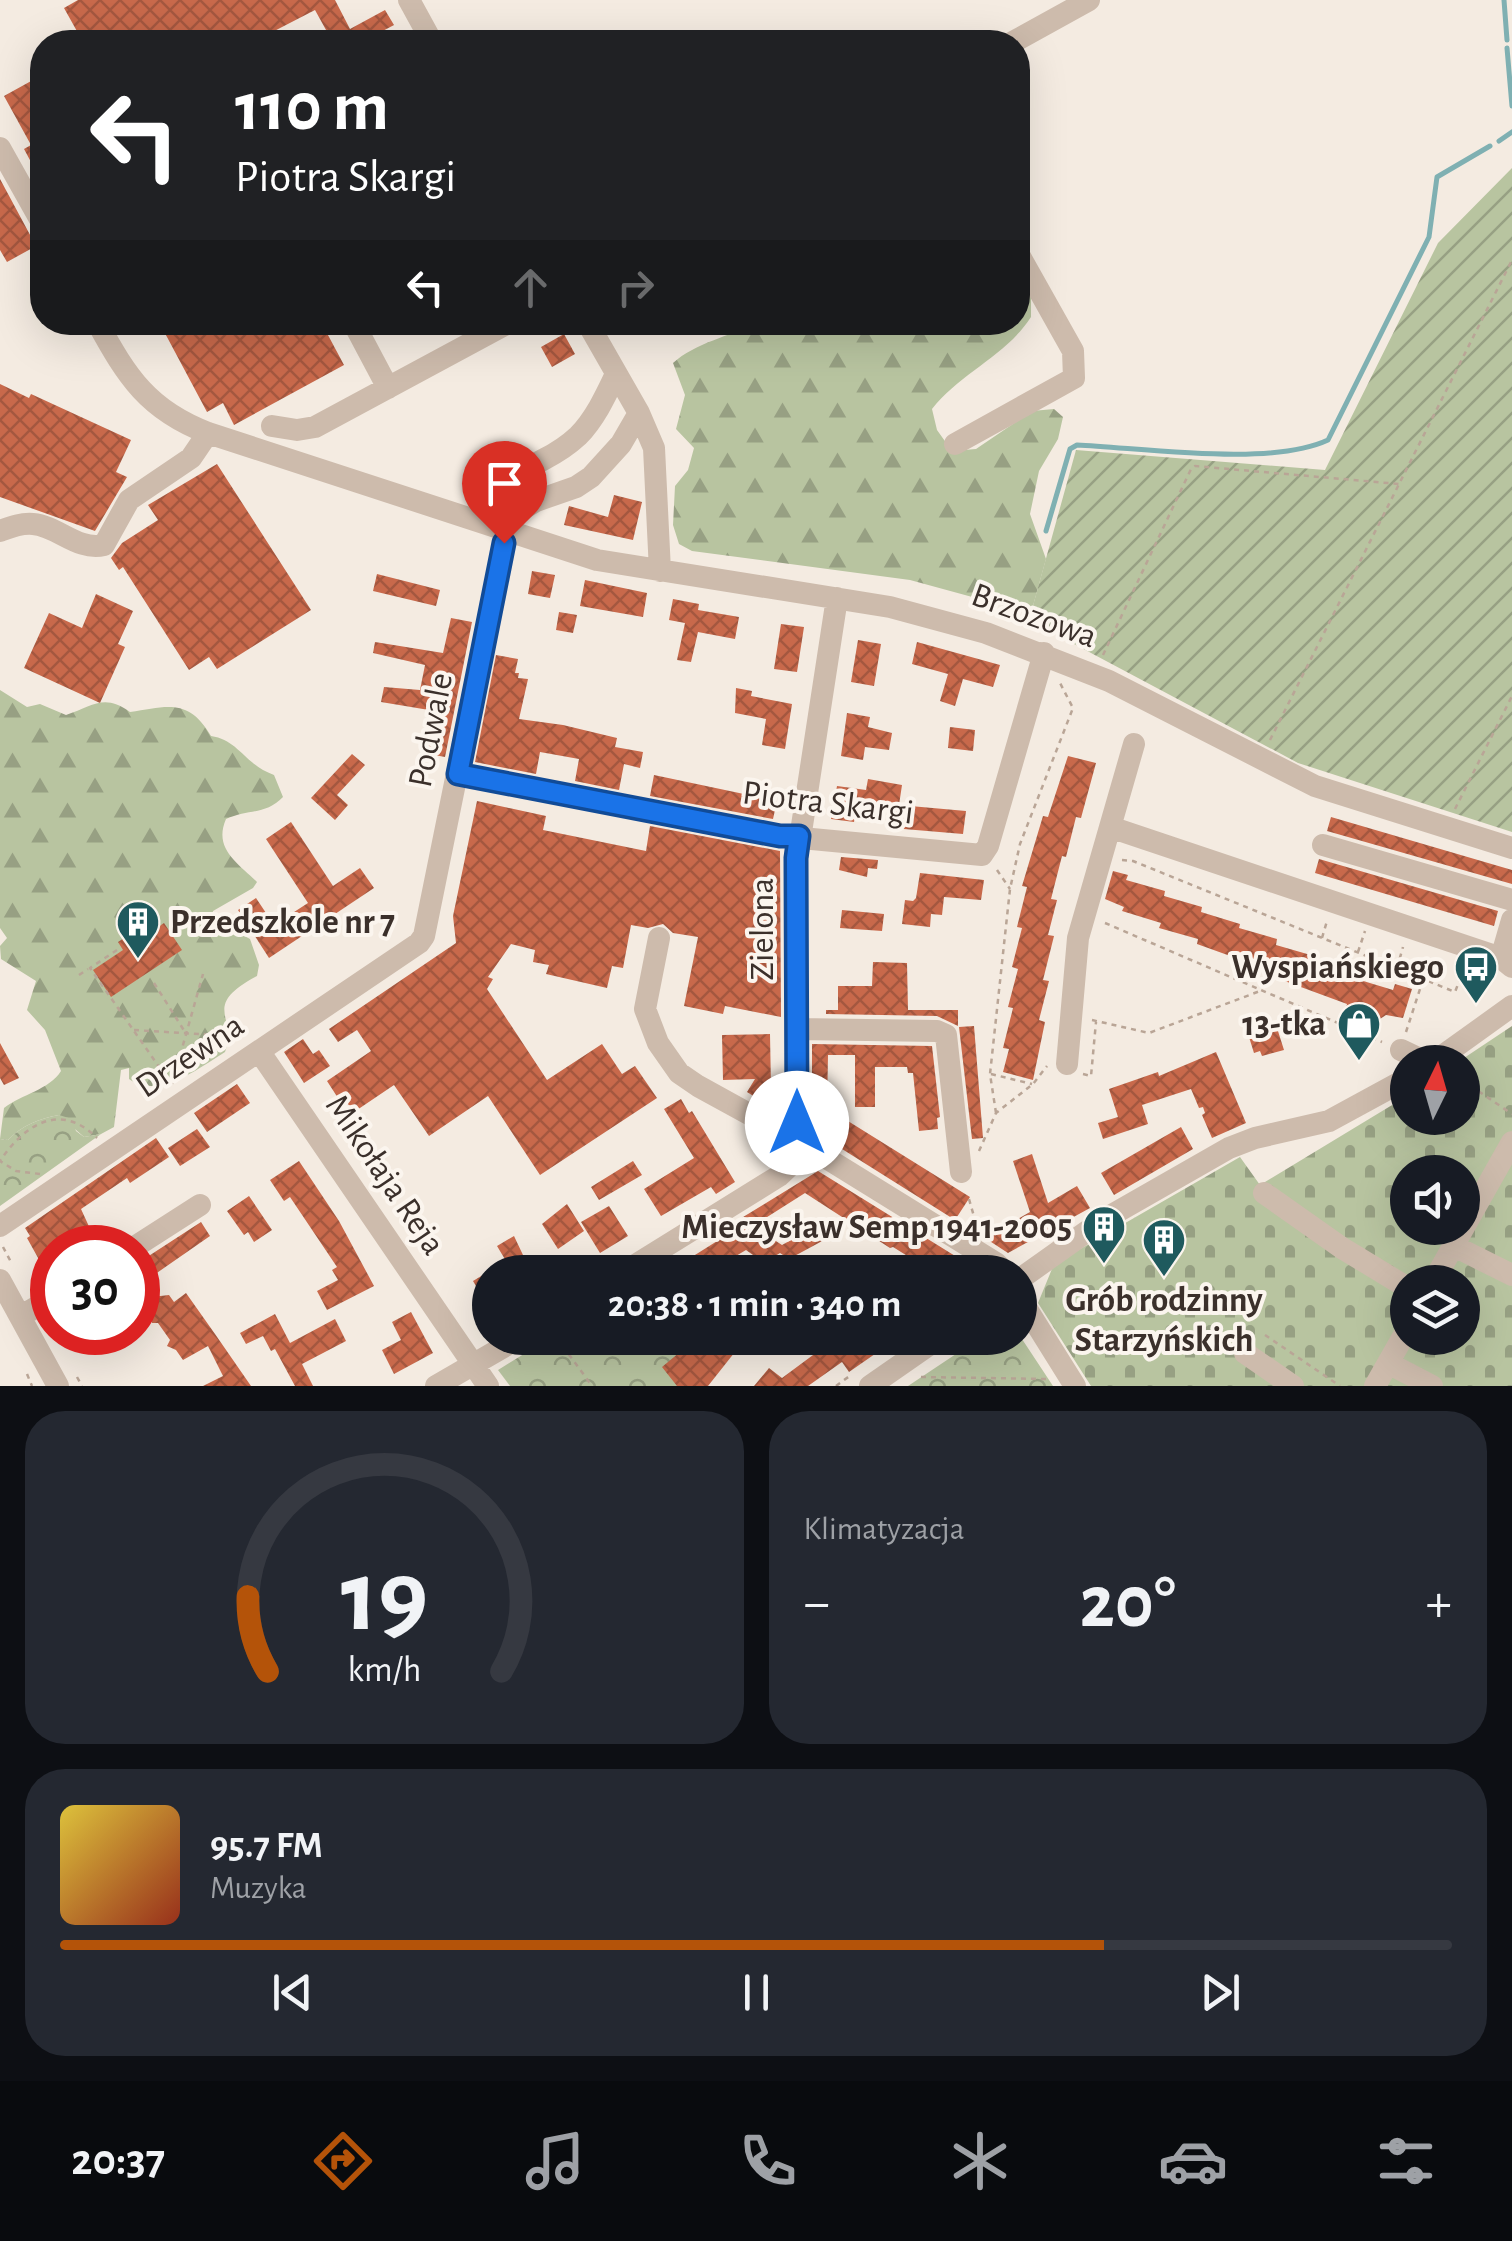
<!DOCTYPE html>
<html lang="pl">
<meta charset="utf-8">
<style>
:root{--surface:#171b24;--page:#242831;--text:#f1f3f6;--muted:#9ea1a6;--line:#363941;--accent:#b45309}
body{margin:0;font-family:"Alegreya Sans",sans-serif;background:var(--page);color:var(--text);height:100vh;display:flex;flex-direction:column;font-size:38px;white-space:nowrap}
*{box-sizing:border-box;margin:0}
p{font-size:32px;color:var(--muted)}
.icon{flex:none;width:55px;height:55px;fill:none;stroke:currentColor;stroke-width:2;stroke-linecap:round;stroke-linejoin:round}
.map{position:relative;height:1386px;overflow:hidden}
.drawer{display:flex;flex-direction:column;gap:25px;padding:25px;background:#0d0f14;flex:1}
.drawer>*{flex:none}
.hud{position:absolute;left:30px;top:30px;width:1000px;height:305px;border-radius:40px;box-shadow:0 10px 40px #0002;background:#202124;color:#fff;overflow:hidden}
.needle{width:65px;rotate:5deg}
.controls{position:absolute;left:1390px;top:1045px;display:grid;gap:20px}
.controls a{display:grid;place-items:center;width:90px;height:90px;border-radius:50%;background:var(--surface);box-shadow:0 10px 40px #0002;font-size:50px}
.speed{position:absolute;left:30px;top:1225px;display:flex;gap:20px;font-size:50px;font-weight:700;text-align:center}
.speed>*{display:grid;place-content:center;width:130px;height:130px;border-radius:50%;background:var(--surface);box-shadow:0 10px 40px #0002;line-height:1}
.speed .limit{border:15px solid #d22;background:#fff;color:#111}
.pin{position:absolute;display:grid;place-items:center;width:85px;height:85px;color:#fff;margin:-102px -42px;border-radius:50% 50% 50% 0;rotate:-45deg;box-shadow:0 0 10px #0007}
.pin .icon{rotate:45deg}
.me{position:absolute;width:110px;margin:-55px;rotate:0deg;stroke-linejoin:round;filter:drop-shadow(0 0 8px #0008)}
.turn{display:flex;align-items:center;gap:35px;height:210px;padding:0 40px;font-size:45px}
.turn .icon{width:130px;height:130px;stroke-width:2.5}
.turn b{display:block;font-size:70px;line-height:85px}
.lanes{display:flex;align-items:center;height:95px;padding:0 40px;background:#0003;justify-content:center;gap:50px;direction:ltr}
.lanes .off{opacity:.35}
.big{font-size:75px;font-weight:600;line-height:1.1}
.drawer .card{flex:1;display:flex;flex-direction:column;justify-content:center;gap:15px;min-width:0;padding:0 35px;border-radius:40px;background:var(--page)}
.drawer .dial{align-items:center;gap:0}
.dial svg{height:260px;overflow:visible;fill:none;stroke:var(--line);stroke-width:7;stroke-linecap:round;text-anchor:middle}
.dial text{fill:var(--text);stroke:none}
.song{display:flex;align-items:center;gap:30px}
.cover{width:120px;height:120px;border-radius:15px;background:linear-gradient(135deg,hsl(50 70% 55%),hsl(10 70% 35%))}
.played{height:10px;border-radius:5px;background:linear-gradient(90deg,var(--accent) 75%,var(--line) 75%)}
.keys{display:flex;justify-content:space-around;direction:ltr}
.heat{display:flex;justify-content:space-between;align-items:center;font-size:55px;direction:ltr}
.drawer .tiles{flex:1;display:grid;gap:25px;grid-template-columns:1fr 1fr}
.card:last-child{grid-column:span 2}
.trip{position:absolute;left:472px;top:1255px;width:565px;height:100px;border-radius:50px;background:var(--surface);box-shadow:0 10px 40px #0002;font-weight:600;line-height:100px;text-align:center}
.menu{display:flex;height:160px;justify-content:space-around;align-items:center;background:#090b0e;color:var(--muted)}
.menu .icon{width:70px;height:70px}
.menu .current{color:var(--accent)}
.menu b{font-size:45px;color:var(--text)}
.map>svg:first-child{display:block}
.forest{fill:url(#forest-firs)}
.cemetery{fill:url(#cemetery-stones);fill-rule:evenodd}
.park{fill:url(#park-crowns)}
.garden{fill:url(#garden-furrows)}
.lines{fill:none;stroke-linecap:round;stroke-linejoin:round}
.stream{stroke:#7fb0b2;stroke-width:5}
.building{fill:url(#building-cross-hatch)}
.path{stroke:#b9a596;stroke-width:2.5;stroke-dasharray:5 5;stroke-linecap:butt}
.minor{stroke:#cdbbac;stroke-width:22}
.route-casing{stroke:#114b97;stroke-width:25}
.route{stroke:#1a73e8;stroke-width:18}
.labels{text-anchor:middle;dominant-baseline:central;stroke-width:8;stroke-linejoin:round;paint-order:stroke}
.street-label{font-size:35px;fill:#3b302b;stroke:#fbf5ee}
.poi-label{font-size:35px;font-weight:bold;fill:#3b302b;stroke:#fbf5ee;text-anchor:end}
</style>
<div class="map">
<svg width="1512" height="1386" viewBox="0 0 1512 1386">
<defs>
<pattern id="forest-firs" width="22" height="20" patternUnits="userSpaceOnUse" patternTransform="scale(2.5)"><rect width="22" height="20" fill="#b8c4a0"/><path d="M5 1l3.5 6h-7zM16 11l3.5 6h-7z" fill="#97a083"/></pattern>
<pattern id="cemetery-stones" width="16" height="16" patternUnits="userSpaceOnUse" patternTransform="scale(2.5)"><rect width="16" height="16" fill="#b8c4a0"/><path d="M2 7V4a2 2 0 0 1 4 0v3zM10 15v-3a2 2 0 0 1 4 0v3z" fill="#97a083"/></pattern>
<pattern id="park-crowns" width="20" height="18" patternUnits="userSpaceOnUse" patternTransform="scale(2.5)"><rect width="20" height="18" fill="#b8c4a0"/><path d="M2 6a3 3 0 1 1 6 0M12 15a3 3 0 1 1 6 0" fill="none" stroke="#97a083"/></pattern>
<pattern id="garden-furrows" width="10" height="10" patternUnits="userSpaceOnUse" patternTransform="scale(2.5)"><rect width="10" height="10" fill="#b8c4a0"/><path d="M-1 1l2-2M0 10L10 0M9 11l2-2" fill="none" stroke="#97a083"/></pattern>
<pattern id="building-cross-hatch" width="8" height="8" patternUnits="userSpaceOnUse" patternTransform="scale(2.5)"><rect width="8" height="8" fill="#c8694b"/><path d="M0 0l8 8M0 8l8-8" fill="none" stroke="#a4573f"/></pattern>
</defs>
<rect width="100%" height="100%" fill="#f4ebe1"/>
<path class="forest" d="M1018,268L1031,297V317C1006,356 960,373 932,409L937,430L952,451L976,449L1032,411L1054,409L1063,417L1058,439L1039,471L1030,514L1046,559L1031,613L910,580L692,551L679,544L673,525L675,486L688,470L694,448L676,429L685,395L673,363C695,343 730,336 757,323L1018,322Z
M0,690L27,707L40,704L66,715C93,706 104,693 130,712C168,706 189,698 211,736C239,740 245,765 274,775L283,797C266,815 248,809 226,819C213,849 238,863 257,882L253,888L213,911L211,920L216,928H230L250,939L259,965L257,976C199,1007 239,1017 225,1052C199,1068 159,1100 129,1079V1068L121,1070L114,1127L101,1134L84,1137L59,1115C38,1119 23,1125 8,1140L0,1139L4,1108C22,1094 49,1090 61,1071L45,1030L27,1010L36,981L1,959L0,946L7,938L0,928Z"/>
<path class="cemetery" d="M1512,1026V1386H1091L1038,1303L1054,1264L1240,1157L1260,1185L1407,1096L1408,1118H1462V1062H1458ZM1408,1172H1462V1228H1408ZM1408,1282H1462V1338H1408Z"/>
<path class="park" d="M59,1115L72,1119L76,1131L84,1137L101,1134L0,1206V1139L8,1140C23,1125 38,1119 59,1115Z
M1020,1336L1053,1386H908L980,1338Z
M550,1338H668L678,1354V1386H510L498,1370Z"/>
<path class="garden" d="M1512,168V832L1298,763L1029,620L1076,450L1325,470L1438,243Z"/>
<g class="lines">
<path class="stream" d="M1504,0L1507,40
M1507,48L1512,106
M1499,141L1512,132
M1046,531L1070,449L1077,445C1144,448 1270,467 1328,440L1429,237L1437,177L1490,146"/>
</g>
<path class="building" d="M78,0H335L350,29L385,10L394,25L362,42H325L331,39L315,10L253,42H83L64,8Z
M42,75V165L39,158L31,162L24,149L31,145L4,96Z
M0,179L36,246L7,262L0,250Z
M159,322H321L344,365L234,425L223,403L207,412Z
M564,334L575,354L552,367L541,347Z
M0,384L29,398L31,394L131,440L116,472L127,477L95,531L0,497Z
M217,464L311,610L217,669L209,657L189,670L123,567L119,570L111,558L122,543L158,520L148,505Z
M614,495L642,502L633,540L564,525L569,506L608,517Z
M532,571L555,575L550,598L528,594Z
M377,574L440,590L436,606L373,591Z
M585,580L647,593L643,617L580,606Z
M96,594L133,611L118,644L125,647L100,703L24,668L49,613L82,628Z
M673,599L699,604L698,610L739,617L735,639L698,632L691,662L677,660L685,623L669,620Z
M559,612L577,615L573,633L556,630Z
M451,618L472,622L445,757L424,753L429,710L381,702L384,687L420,690L425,665L373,653L375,642L443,653Z
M781,624L804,627L797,672L774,669Z
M858,640L881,644L874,686L851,682Z
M917,642L1000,665L993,687L963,679L955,706L940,701L948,674L912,664Z
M496,655L518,659L515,673H519L518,678L528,679L519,719L563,725L617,738L615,747L643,752L640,768L624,764L619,790L575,781L579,759L540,752L536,774L475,762Z
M736,688L752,691L751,696L792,704L785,749L762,745L766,719L735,713Z
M847,713L870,717L868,727L892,733L889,750L865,747L863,760L841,756Z
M950,727L975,730L973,751L948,748Z
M352,754L365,765L337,795L348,805L335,820L311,798Z
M1068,756L1096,763L1081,818L1076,817L1066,857L1062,856L1051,899L1057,900L1048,935L1054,936L1043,980L1049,981L1039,1020L1045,1022L1033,1080L1003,1072L1009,1049L1003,1048L1013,1008L1008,1007L1018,969L1012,967L1022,928L1017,927L1027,887L1022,886L1043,816L1048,817Z
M654,775L777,801L773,819L650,796Z
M868,779L902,785L899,805L966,811L963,834L892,828L893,811L857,806L854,822L831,819L837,786L866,790Z
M477,801L546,816L543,830L646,851L650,826L780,851L781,1017L725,1006L723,1014L684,1006L698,937L673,933L663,924L648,928L631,925L623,968L612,966L607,988L546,974L549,965L533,962L535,950L511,944L488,977L493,979L487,989L547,1080L602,1044L622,1074L635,1066L657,1098L540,1175L488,1096L429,1136L394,1085L357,1110L338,1098L327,1081L371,1051L357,1030L338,1042L329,1029L456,943L453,916Z
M1331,817L1512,870V884L1327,831Z
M291,822L333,886L360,868L374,888L269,958L238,910L256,898L274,925L308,903L266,839Z
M841,857L878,860L877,869L868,868L867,877L839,870Z
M1319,859L1498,911L1494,926L1315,873Z
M1113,871L1128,875L1126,880L1165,891L1164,896L1202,907L1201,912L1240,924L1239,928L1277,939L1276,945L1314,956L1313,961L1351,972L1350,977L1393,990L1395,984L1412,989L1403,1018L1386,1015L1380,1019L1346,1009L1347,1004L1271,976L1272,971L1197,944L1198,939L1159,928L1161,923L1122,911L1124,907L1105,899Z
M920,873L984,880L981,900L944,897L942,915L931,914L930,927L902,924L905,900L913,901L916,898Z
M842,910L884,914L882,931L840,928Z
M164,923L182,950L111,997L93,970L123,950L118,942L133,932L139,940Z
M873,962L907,963L908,1010H958V1026L937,1016L826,1014V1010H838V986H872Z
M974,1026L983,1138L972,1139L959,1027Z
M1277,1028L1284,1050L1262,1056L1260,1051L1254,1053L1249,1037Z
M770,1034L771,1088L763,1102L747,1092L755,1079L723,1080L722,1035Z
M303,1039L313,1054L319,1050L330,1066L304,1083L284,1052Z
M0,1043L19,1078L4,1085L0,1078Z
M812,1044L932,1046L940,1117L937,1118L938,1129L919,1131L913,1073H908L907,1067H875V1107H855V1055H828L827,1108L970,1197L955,1220L815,1132L812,1121Z
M1216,1052L1246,1123L1212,1138L1202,1115L1205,1113L1203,1107L1199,1108L1191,1089L1142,1105L1148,1124L1103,1139L1098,1123L1118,1117L1109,1089L1158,1072L1159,1076Z
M237,1084L250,1103L207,1132L194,1113Z
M681,1099L689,1113L692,1111L735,1182L716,1194L711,1187L661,1216L644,1189L694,1158L664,1109Z
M1181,1127L1193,1149L1114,1195L1101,1173Z
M197,1129L210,1147L180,1166L168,1148Z
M156,1138L169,1157L130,1183L127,1178L81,1209L92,1233L104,1226L117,1248H52V1283L27,1238L30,1236L25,1228Z
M1032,1154L1048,1203L1077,1186L1090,1208L1008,1253L985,1238L1030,1212L1013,1161Z
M299,1161L339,1221L374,1286L327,1310L317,1291L338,1280L332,1270L337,1267L290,1197L284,1201L270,1180Z
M633,1161L642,1175L599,1200L591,1187Z
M818,1171L981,1272H983H933L893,1247L890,1248L805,1193L753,1226L782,1245L826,1221L837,1233L789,1259L780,1253L764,1263L746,1250L709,1272H668L741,1226L735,1222Z
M249,1196L272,1230L254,1242L248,1232L244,1235L227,1211Z
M567,1204L584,1231L558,1249L542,1224Z
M609,1206L628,1236L600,1253L581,1222Z
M201,1222L210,1236L151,1277L141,1261Z
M514,1236L531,1272H490V1310L473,1281L506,1261L497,1246Z
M186,1293L215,1334L251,1386H203L223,1376L208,1346L183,1360L176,1350L167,1346L170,1340L158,1323H152L151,1313L144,1314L143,1298L169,1295L174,1302Z
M411,1312L433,1353L394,1374L382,1350L401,1340L392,1322Z
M275,1314L290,1343L335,1319L346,1341L302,1364L313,1386H295L275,1349L271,1351L263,1336L246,1344L240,1333Z
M665,1338H690L698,1350L703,1345L709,1350L721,1338H746L708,1386H677L662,1367L680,1352Z
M836,1338L843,1344L852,1338H898L849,1372L842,1362L808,1386H754L769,1368L782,1378Z"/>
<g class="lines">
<path class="path" d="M1103,655L1191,469L1195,466L1399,484
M1270,740L1512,260
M1455,809L1512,696
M1122,860L1133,861L1455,992L1465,966
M997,870L1010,889
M1105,923L1382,1042
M1322,938L1327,921
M117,950L90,968L171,1084
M1358,952L1365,931
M1397,968L1403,947
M79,975L88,969
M154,983L185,1032
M1092,1020L1149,1033L1260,991
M134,1030L230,1036
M1406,1032L1422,983
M991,1074L1032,1084
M1083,1074L1091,1076L1096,1022
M1462,1080L1512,1114
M172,1084L203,974
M996,1113L990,1074L1010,889L1020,844L1073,708L1060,683
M979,1151L996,1113L1033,1084L1047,1066
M40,1174L16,1171L0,1161C24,1125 60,1101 97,1138
M969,1199L977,1227
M3,1247L11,1262
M1265,1335L1340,1386
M557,1338L592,1386
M957,1345L969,1338
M27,1374L32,1386
M77,1377L82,1386
M921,1377L1048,1379
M836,1386L851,1375"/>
<path class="minor" d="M409,0L432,42
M1013,42L1089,0
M0,148L42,223
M97,322C127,377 148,410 208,433L597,560L890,607L986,633L1109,681L1315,786L1512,848
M353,322L388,388
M639,413L654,448L660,571
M272,426L297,430L315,427L510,322
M955,444L1074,378L1073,351L1018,253
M509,517C524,448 537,474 578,436C595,419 606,395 616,374
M0,531C11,527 21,523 33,524C58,526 77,551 104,545L129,500L191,458L208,433
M458,774L780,836L982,855L988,846L1044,653
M1110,827L1501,958L1512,967
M1323,845L1512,900
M659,938L645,1009L658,1043L679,1073L698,1086L802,1143L996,1263L1005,1272
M1501,958L1512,920
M797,1029L937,1031L946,1035L961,1172
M1401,1050L1426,1062
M259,1051L488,1386
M1434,1062L1512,1006
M1067,1064L1078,938L1134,744
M802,1143L797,1123V858L837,598
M1264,1193L1342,1248L1408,1288
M0,1226L419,943L424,936L509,517L536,501L576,487L591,477L621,444L639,413L587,322
M1454,1246L1512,1275
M133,1248L200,1205
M624,1272L779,1176L797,1159L802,1143
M1020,1279L1103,1220L1229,1148L1255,1138L1329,1121L1408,1078
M0,1280L58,1386
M1433,1282L1512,1142
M1020,1298L1075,1386
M21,1316L52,1298
M1245,1353L1293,1386
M1388,1363L1432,1386
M436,1386L519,1338
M870,1386L939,1338
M1375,1386L1408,1328"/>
</g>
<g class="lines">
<g class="route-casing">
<path id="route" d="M504,543L458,774L780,836H799L796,858L797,1123"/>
</g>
<use href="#route" class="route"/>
</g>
<defs>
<g id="building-pin" transform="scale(2.25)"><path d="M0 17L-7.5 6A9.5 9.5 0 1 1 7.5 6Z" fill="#1f5a5e" stroke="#fbf5ee"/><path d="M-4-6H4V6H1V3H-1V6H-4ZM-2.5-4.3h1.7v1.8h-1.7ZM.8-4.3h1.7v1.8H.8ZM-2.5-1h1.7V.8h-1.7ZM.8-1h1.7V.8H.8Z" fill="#fff"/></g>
<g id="bus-pin" transform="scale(2.25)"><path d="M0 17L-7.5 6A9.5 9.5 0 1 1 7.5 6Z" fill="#1f5a5e" stroke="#fbf5ee"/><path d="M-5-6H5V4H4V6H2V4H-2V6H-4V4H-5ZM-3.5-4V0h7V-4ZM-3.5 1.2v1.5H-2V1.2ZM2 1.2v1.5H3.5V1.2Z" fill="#fff"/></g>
<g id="shop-pin" transform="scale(2.25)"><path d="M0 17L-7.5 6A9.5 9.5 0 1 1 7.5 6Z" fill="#1f5a5e" stroke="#fbf5ee"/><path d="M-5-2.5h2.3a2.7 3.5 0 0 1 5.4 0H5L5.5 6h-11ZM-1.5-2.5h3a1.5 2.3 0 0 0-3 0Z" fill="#fff"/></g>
</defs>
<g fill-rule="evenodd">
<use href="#building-pin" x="138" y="922"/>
<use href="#bus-pin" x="1476" y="967"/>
<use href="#shop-pin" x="1359" y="1024"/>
<use href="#building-pin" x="1104" y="1227"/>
<use href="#building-pin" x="1164" y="1240"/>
</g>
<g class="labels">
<g class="street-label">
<text transform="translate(1034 616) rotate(20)">Brzozowa</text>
<text transform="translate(431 730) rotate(-79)">Podwale</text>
<text transform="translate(828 803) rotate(7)">Piotra Skargi</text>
<text transform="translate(762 929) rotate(-90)">Zielona</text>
<text transform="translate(190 1056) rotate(-34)">Drzewna</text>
<text transform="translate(385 1175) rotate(56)">Mikołaja Reja</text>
</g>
<g class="poi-label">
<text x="170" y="922" text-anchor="start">Przedszkole nr 7</text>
<text x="1444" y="967">Wyspiańskiego</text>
<text x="1326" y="1024">13-tka</text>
<text x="1072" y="1227">Mieczysław Semp 1941-2005</text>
<text x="1164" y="1300" text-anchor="middle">Grób rodzinny<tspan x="1164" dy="40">Starzyńskich</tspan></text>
</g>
</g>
</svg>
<div class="controls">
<a><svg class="needle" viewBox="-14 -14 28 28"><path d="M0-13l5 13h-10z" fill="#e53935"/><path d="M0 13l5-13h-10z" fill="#9ea1a6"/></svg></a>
<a><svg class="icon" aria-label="sound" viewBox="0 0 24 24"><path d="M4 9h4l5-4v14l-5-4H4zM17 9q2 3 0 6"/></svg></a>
<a><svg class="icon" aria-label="layers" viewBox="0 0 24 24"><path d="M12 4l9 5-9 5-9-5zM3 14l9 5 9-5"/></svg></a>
</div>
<div class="speed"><div class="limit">30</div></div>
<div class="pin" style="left:504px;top:543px;background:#d93025"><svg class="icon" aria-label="arrive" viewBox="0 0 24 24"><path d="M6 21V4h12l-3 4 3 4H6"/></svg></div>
<svg class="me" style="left:797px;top:1123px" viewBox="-20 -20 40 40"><circle r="19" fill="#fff"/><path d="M0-13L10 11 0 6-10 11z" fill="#1a73e8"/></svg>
<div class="trip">20:38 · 1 min · 340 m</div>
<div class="hud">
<div class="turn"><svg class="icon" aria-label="left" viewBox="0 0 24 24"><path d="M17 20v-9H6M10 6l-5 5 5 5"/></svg><div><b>110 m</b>Piotra Skargi</div></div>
<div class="lanes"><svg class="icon" aria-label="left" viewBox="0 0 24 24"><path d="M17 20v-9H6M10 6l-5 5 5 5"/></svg><svg class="icon off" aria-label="ahead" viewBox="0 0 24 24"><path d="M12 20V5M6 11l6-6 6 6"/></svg><svg class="icon off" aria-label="right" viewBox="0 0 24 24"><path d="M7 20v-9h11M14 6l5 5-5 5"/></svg></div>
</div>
</div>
<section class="drawer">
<div class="tiles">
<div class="card dial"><svg viewBox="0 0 100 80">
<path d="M14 69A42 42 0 1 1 86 69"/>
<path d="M14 69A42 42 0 0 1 8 46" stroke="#b45309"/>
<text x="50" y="56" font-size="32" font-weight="700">19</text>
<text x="50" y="72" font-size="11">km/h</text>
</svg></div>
<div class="card"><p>Klimatyzacja</p>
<div class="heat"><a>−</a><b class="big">20°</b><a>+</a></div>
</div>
<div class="card">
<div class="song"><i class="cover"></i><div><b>95.7 FM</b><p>Muzyka</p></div></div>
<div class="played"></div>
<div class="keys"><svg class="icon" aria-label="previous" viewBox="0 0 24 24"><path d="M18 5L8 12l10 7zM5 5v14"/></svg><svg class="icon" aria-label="pause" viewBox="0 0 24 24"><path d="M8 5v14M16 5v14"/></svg><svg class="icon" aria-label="next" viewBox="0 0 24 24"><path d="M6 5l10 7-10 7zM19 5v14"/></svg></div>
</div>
</div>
</section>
<nav class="menu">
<b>20:37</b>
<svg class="icon current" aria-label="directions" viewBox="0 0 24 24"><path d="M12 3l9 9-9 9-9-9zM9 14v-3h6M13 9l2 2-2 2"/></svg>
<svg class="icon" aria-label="music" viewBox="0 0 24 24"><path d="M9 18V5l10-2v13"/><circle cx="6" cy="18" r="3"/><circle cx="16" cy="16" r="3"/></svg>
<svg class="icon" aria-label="phone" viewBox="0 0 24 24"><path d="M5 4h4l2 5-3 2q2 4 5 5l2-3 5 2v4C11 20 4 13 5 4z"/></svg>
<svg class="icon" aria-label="climate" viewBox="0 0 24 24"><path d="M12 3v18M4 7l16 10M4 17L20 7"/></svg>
<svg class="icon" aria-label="car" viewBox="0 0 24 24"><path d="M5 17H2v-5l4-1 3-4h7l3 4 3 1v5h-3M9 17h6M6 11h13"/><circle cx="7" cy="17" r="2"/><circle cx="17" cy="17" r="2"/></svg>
<svg class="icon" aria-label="filters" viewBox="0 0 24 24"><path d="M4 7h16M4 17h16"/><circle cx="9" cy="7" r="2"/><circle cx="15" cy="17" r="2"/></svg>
</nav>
